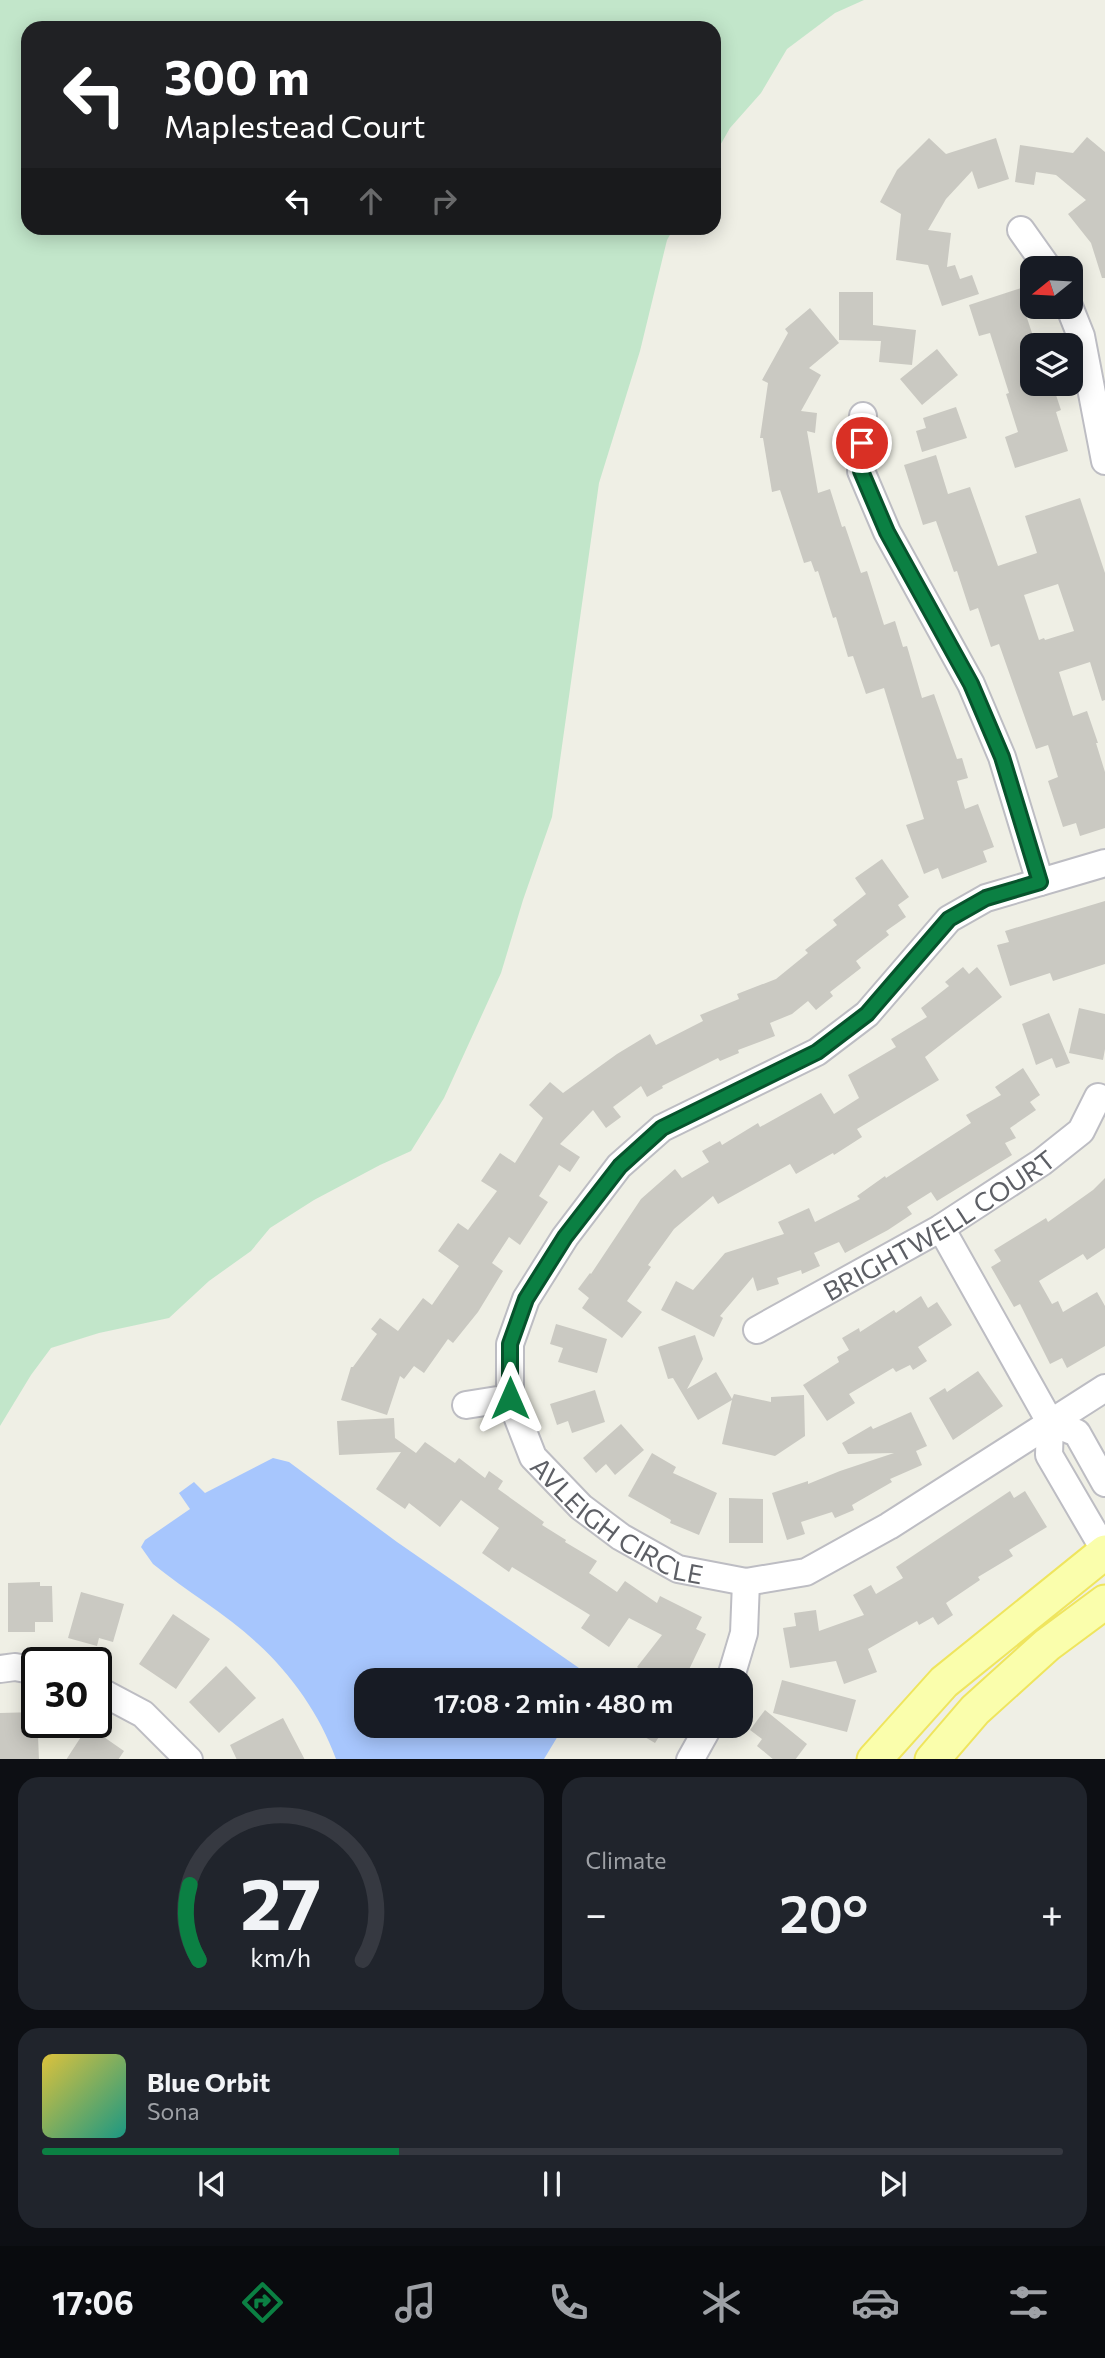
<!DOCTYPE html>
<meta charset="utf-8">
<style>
:root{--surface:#171b24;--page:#20242c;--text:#f1f3f6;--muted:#9ea1a6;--line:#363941;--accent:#0b8043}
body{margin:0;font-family:Commissioner,sans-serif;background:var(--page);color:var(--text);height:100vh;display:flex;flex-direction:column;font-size:26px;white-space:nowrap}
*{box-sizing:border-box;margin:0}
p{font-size:23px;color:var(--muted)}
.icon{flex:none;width:38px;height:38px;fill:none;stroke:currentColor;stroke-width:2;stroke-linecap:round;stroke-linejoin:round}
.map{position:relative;height:1759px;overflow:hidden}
.panel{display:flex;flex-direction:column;gap:18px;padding:18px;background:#0d0f14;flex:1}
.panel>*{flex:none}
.banner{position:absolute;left:21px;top:21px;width:700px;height:214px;border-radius:21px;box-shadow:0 4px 18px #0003;background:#202124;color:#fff;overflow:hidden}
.needle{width:46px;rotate:252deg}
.fabs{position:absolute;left:1020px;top:256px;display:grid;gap:14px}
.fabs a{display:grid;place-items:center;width:63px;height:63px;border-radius:14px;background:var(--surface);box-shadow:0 4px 18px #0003;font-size:35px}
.speed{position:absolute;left:21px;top:1647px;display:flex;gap:14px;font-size:35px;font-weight:700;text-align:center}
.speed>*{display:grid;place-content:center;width:91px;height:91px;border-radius:50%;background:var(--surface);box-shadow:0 4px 18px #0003;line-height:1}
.speed .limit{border:4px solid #111;border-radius:10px;background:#fff;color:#111}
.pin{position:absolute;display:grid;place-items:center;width:60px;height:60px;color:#fff;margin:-30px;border:4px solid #fff;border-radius:50%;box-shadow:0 2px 7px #0007}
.me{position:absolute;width:77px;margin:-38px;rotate:0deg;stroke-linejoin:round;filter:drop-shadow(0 0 5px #0008)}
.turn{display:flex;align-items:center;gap:24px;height:147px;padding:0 28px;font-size:32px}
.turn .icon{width:91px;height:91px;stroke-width:2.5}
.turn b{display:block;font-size:49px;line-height:60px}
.lanes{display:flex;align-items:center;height:66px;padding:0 28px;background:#0003;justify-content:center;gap:35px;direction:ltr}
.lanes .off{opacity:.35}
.big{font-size:52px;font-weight:600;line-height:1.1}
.panel .tile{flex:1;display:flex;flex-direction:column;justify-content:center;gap:10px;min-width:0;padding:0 24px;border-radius:21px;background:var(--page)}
.panel .dial{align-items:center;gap:0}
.dial svg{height:182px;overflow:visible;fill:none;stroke:var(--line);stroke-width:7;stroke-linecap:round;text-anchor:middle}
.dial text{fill:var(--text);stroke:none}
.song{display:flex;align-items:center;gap:21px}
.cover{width:84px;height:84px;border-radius:10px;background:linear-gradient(135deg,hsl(50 70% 55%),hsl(170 70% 35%))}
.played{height:7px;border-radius:4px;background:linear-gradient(90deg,var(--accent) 35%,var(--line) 35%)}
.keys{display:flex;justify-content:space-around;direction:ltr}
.heat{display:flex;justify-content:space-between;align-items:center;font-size:38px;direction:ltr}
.panel .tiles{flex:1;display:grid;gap:18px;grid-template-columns:1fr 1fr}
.tile:last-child{grid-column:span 2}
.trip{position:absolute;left:354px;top:1668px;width:399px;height:70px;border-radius:21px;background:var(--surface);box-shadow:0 4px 18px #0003;font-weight:600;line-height:70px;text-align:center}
.dock{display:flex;height:112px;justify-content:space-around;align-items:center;background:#090b0e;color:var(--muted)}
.dock .icon{width:49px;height:49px}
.dock .current{color:var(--accent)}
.dock b{font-size:32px;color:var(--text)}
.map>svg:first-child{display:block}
.green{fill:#c2e6ca}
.water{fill:#a7c6fd}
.building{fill:#cac9c2;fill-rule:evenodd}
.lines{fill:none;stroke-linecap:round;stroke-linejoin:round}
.minor-casing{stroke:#bdbdc3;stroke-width:30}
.major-casing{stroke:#efe55e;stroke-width:37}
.minor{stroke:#fff;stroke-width:26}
.major{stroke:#fafeac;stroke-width:33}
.route-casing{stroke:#07532c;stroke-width:18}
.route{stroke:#0b8043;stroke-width:12}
.labels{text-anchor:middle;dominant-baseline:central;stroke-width:7;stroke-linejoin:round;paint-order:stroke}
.street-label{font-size:26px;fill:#5d5f65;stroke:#fff}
</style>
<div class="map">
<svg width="1105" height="1760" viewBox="0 0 1105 1760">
<rect width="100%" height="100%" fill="#efefe5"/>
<path class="green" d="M0,0H864L835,13L787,49L761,93L730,128L714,156V28H28V228H674L667,240L640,351L599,483L552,817L523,900L501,973L444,1098L411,1151L380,1165L314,1200L270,1228L251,1251L209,1281L169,1318L99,1333L51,1348L31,1375L0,1426Z"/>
<path class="water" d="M273,1458L289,1462L397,1542L579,1668L584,1680H366V1726H564L544,1759H336C320,1715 292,1675 257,1643C226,1614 186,1591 153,1564L141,1547L145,1540L190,1509L179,1493L194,1482L205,1493Z"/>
<path class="building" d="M1087,137L1105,152V278H1102L1091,243L1068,214L1086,200L1056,175L1036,172L1034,185L1015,182L1020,145L1073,153Z
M929,138L946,154L996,138L1009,179L978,189L972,171L946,199L928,230L951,233L947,267L955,265L960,279L972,275L979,294L942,306L928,265L896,260L901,214L880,202L897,170Z
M1021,288L1027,308L1024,309L1036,345H1032V383H1052L1061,410L1056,412L1068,451L1015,468L1005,437L1018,432L1006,394L1009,393L990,333L979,336L969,305Z
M839,292H873V325L916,330L912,365L879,362L881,341L839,340Z
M810,308L839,343L809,368L821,375L801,411L817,413L815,433L807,431L818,493L830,489L842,527L845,526L861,573L867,571L884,625L895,621L903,647L907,646L922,698L934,694L957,759L962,758L968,778L957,781L965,809L978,804L994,847L983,851L987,862L942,879L938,868L924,874L906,825L924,819L884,688L866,694L853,656L848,657L836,617L833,618L818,571L815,572L811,561L804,563L780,490L772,492L763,438H760L768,383L762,380L788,333L785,329Z
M937,349L958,375L922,405L900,379Z
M956,407L967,438L922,452L916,431L926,428L923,418Z
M936,455L948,494L970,487L998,566L1037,553L1025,516L1080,498L1105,573V700L1102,701L1090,662L1059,672L1073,716L1087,711L1098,743H1096L1105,772V828L1080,836L1076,823L1063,827L1048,781L1058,777L1048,745L1036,749L999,644L991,647L978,608L970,611L957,571L954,572L936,521L923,525L904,465ZM1058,584L1074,631L1045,640L1044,638L1039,640L1024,595Z
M882,859L909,897L898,905L906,917L886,931L889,935L856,961L861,968L830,992L833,996L816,1010L808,1001L792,1014L770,1023L775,1036L738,1050L739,1053L720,1061L718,1058L662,1086L663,1088L647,1097L641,1086L613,1107L621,1117L606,1128L593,1110L560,1144L580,1157L570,1172L559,1165L539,1196L548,1202L520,1245L509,1237L492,1263L503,1271L478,1312L453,1343L448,1339L424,1373L414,1366L404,1379L400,1376L387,1415L341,1400L351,1367H353L377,1334L371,1329L380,1318L398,1331L423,1298L432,1305L459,1266L438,1251L458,1223L468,1230L497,1191L481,1181L500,1153L515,1163L543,1118L529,1105L550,1082L563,1093L617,1054L650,1034L656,1045L703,1021L700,1015L739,999L737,994L776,979L808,953L805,950L837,925L833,920L866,894L855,878Z
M1105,901V964L1053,981L1050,973L1010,986L997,945L1009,942L1005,931Z
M963,967L969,974L977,967L1002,997L925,1057L939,1080L857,1129L862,1137L834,1155L833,1153L796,1174L790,1164L718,1204L713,1196L674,1229L648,1265L651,1267L627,1301L642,1312L622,1338L582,1308L589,1298L578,1289L590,1273L591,1274L641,1199L675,1169L682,1178L709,1162L702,1151L720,1141L722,1145L758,1123L760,1127L821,1093L834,1114L859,1098L848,1075L896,1047L891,1039L927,1017L921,1008L949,986L945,982Z
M1079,1008L1105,1014V1049L1103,1060L1069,1053Z
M1049,1013L1070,1063L1056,1068L1052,1058L1036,1065L1022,1024Z
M1023,1068L1040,1095L1030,1102L1036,1110L1010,1128L1016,1138L1005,1143L1012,1155L937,1201L931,1192L907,1207L912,1214L888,1230L845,1253L839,1242L814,1253L820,1266L802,1274L801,1270L777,1278L779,1284L757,1291L753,1277L720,1316L723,1318L714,1337L661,1310L676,1281L693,1290L725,1253L784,1234L778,1222L809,1208L815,1222L860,1199L857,1196L885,1176L886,1178L971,1123L966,1115L1001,1095L995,1087Z
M1105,1178V1248L1087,1260L1083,1254L1039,1281L1052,1304L1058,1301L1063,1312L1097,1292L1105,1306V1346L1067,1368L1062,1358L1050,1364L1020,1304L1014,1307L991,1267L1001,1261L994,1250L1046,1218L1048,1222L1093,1190Z
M921,1296L928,1308L937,1302L952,1325L918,1347L927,1361L913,1370L910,1365L896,1372L893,1368L849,1394L855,1403L827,1421L803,1385L839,1362L837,1357L849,1350L842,1338L859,1328L860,1332L894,1310L896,1313Z
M556,1324L607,1339L597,1373L558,1362L563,1348L550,1344Z
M695,1335L703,1359L687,1389L716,1372L732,1399L734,1394L771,1402V1397L804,1395L805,1436L775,1456L722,1444L732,1400L698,1420L673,1378L668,1379L658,1347Z
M978,1371L1003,1406L953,1440L929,1398L945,1388L947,1392Z
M595,1390L605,1422L572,1433L568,1421L557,1425L550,1404Z
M911,1412L927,1446L916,1451L922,1465L890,1479L892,1482L852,1505L854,1510L835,1518L832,1512L801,1522L805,1534L787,1540L772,1493L808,1481V1484L840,1471L894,1453L848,1454L842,1443L871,1426L873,1429Z
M394,1418L395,1438L416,1453L425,1442L455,1463L459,1458L485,1478L489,1471L503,1481L498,1489L544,1522L542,1525L566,1540L565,1542L597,1561L589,1573L617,1592L625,1581L657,1603L660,1596L702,1617L696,1629L706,1634L684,1680H654L637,1667L662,1635L629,1618L609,1647L581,1628L590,1615L512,1567L509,1572L482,1553L499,1528L461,1500L440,1527L409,1503L405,1509L376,1489L401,1452L339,1455L337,1421Z
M621,1424L644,1450L615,1475L606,1464L596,1473L583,1458Z
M652,1453L676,1467L673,1473L717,1493L699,1535L670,1523L671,1520L628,1496Z
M1010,1491L1014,1498L1025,1491L1047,1527L1009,1550L1013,1556L978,1577L980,1580L946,1603L953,1615L938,1625L933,1617L919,1625L917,1621L868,1649L877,1672L844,1684L836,1661L790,1668L783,1628L796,1626L794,1613L816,1610L819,1631L864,1615L853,1595L871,1585L876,1594L903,1578L896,1567Z
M729,1498L763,1499V1543H729Z
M40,1582V1586H52L53,1622H35V1632H8V1583Z
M81,1592L124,1604L113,1642L99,1638L97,1646L68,1638Z
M173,1614L210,1639L176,1689L139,1664Z
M226,1666L256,1698L219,1733L189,1702Z
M782,1680L856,1700L847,1732L773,1713Z
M765,1710L807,1744L795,1760H774L757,1746L762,1739L750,1730Z
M37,1712L39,1760H0V1713Z
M283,1718L305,1760H237L230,1745Z
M88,1726L124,1751L118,1760H66Z
M626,1726H666L655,1743Z"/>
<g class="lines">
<g class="minor-casing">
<g id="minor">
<path d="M1021,230L1048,268"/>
<path d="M1069,306L1081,336L1105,461"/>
<path d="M863,416L861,471L887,532L971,684L1002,757L1040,882"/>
<path id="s1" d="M1105,863L986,898L949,919L867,1014L817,1052L662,1128L619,1166L565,1237L526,1299L510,1344V1398L533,1457L581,1507L621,1537L678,1569L746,1582L806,1572L889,1526L1105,1388"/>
<path d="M941,1228L1050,1422L1049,1455L1105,1551"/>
<path id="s2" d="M757,1330L941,1228L1042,1162L1081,1131L1098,1097"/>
<path d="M466,1405L510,1398"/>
<path d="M1050,1422L1077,1433L1105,1483"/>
<path d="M0,1669L15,1667L37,1671"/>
<path d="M730,1680L744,1633L746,1582"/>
<path d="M96,1689L143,1714L189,1760"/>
<path d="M690,1760L709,1726"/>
</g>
</g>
<g class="major-casing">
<path id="major" d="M874,1760L944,1682L1105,1552
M932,1760L975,1710L1047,1645L1105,1602"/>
</g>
<use href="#minor" class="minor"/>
<use href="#major" class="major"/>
</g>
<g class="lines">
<g class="route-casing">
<path id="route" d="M510,1398V1344L526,1299L565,1237L620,1166L662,1128L817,1052L867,1014L949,919L986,898L1040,882L1002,757L971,684L887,532L861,471L862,443"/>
</g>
<use href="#route" class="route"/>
</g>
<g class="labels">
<g class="street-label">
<text stroke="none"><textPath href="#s2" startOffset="210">BRIGHTWELL COURT</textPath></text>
<text stroke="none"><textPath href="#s1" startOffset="1020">AVLEIGH CIRCLE</textPath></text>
</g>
</g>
</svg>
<div class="fabs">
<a><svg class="needle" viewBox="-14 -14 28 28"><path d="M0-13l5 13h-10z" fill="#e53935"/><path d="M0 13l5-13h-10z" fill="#9ea1a6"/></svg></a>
<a><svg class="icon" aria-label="layers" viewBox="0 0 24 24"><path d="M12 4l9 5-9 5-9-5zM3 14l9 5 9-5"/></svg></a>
</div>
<div class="speed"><div class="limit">30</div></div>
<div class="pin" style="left:862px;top:443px;background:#d93025"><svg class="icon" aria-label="arrive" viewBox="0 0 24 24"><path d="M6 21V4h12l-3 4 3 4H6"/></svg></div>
<svg class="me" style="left:510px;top:1398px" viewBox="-20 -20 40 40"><path d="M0-17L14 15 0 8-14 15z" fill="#0b8043" stroke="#fff" stroke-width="4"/></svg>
<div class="trip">17:08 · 2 min · 480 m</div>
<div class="banner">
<div class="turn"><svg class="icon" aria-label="left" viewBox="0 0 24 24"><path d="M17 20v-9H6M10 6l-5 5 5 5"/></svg><div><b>300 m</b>Maplestead Court</div></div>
<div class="lanes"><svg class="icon" aria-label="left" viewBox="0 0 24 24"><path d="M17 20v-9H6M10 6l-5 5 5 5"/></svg><svg class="icon off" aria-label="ahead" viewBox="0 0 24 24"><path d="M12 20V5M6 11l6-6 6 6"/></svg><svg class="icon off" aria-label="right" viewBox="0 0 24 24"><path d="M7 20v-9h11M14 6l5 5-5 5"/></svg></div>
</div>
</div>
<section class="panel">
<div class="tiles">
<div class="tile dial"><svg viewBox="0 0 100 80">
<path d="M14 69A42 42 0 1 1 86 69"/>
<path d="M14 69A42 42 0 0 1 10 36" stroke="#0b8043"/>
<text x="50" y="56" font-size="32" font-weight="700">27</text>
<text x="50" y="72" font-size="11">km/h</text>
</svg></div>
<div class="tile"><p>Climate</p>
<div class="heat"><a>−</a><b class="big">20°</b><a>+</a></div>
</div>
<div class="tile">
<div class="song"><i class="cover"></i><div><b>Blue Orbit</b><p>Sona</p></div></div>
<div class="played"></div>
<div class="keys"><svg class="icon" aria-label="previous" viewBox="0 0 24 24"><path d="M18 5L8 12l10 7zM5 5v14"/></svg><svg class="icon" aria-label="pause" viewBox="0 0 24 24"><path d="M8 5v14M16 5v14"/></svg><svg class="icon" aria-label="next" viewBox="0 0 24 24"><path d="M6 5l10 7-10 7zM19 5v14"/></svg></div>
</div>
</div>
</section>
<nav class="dock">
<b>17:06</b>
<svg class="icon current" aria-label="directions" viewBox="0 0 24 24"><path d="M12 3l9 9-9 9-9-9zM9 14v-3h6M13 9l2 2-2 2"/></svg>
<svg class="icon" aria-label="music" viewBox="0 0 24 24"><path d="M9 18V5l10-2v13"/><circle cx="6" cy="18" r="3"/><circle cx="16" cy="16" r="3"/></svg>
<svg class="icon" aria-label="phone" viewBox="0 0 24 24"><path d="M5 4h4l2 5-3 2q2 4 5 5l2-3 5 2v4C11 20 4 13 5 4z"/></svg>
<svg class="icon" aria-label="climate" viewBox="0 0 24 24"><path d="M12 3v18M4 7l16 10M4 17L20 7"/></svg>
<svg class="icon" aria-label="car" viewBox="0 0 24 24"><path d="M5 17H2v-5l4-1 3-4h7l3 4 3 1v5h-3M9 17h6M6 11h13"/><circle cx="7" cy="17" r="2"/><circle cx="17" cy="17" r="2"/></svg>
<svg class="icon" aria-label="filters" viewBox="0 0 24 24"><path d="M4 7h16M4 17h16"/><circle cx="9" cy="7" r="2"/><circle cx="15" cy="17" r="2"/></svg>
</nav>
